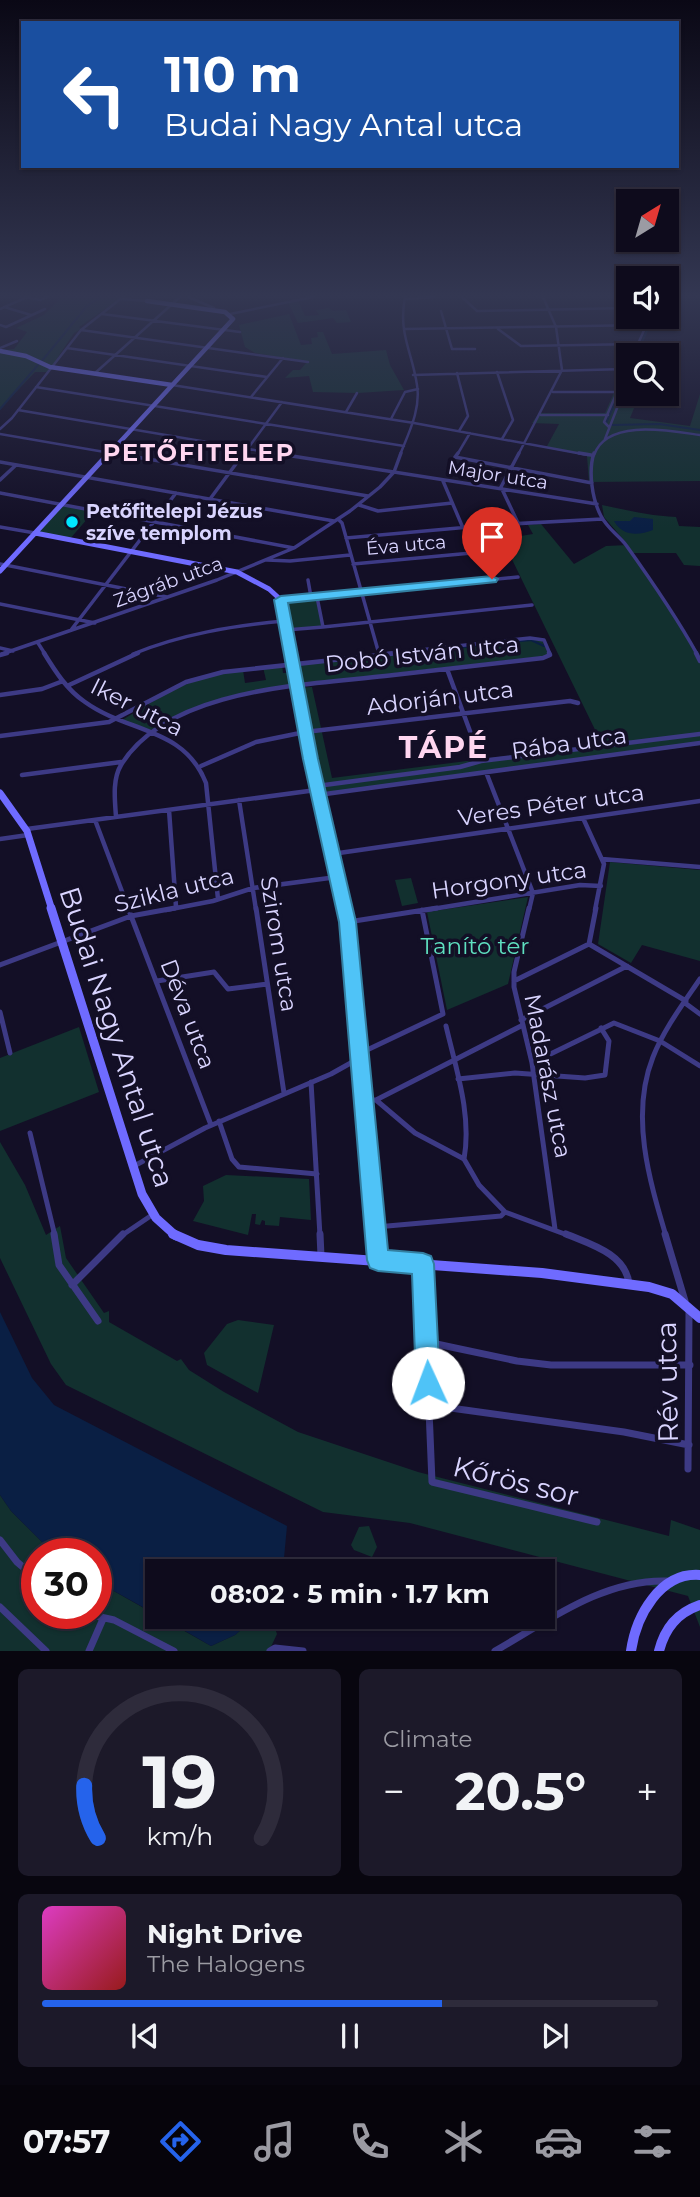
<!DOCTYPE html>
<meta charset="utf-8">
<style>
:root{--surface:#0e0b1c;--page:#1c1929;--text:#f1f3f6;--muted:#9b9ba3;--line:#2e2b3b;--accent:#2563eb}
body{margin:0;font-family:Montserrat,sans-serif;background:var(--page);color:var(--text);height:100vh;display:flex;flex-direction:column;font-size:26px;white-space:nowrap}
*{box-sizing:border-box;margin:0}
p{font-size:23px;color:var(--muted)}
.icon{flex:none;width:38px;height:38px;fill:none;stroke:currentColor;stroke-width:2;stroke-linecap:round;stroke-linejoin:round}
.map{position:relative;height:1651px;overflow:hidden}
.side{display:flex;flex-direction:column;gap:18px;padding:18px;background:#08060f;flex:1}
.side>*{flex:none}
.guide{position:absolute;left:21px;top:21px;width:658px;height:147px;border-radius:0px;box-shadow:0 2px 5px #0004,0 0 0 2px var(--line);background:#1a4fa0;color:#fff;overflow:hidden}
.needle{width:46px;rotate:37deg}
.fabs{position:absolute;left:616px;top:189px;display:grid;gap:14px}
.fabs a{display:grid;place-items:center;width:63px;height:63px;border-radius:0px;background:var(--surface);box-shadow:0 2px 5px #0004,0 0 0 2px var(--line);font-size:35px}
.speed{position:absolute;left:21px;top:1538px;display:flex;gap:14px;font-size:35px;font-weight:700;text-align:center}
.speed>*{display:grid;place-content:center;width:91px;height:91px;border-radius:50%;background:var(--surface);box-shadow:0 2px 5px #0004,0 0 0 2px var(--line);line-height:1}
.speed .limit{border:10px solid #d22;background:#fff;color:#111}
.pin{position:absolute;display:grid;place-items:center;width:60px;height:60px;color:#fff;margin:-72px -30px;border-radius:50% 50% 50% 0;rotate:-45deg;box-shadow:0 0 7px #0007}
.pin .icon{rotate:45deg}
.me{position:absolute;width:77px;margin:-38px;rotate:358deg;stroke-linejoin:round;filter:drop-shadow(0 0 5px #0008)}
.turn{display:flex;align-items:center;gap:24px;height:147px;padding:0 28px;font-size:32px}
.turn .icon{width:91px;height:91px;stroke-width:2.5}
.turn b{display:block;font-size:49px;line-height:60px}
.big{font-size:52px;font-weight:700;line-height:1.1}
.side .tile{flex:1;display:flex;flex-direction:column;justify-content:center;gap:10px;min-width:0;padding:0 24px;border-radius:10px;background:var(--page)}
.side .dial{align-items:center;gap:0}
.dial svg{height:182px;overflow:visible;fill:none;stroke:var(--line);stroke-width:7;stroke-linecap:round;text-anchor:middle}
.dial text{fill:var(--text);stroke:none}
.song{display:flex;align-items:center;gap:21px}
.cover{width:84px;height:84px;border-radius:10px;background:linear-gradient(135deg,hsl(310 70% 55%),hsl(0 70% 35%))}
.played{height:7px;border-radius:4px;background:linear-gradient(90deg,var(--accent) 65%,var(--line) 65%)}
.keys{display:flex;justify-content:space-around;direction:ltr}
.heat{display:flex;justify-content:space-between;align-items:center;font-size:38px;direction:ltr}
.side .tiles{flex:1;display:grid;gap:18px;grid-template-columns:1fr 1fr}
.tile:last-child{grid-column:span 2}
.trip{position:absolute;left:145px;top:1559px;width:410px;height:70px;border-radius:0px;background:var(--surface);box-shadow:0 2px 5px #0004,0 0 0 2px var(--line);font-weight:700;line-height:70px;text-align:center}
.tab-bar{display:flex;height:112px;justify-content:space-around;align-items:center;background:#06040b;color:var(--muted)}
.tab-bar .icon{width:49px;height:49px}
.tab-bar .on{color:var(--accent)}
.tab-bar b{font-size:32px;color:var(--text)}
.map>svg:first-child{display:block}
.green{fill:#12302f}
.water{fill:#0a1f44}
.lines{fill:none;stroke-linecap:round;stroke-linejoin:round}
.stream{stroke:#0a1f44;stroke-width:2}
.street-far4{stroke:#3d3a85;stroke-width:2.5}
.street-far3{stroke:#3d3a85;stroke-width:3.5}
.street-far2{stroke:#3d3a85;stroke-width:4.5}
.street-far1{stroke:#3d3a85;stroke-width:5}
.street{stroke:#3d3a85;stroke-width:7}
.secondary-far4{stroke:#6f6bff;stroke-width:4.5}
.secondary-far3{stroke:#6f6bff;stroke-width:5}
.secondary-far2{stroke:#6f6bff;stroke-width:7}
.secondary-far1{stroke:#6f6bff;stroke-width:9}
.secondary{stroke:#6f6bff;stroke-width:10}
.route{fill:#4fc3f7;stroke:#337fa1;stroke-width:2}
.poi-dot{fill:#00e5ff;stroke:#130f26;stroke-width:2.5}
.labels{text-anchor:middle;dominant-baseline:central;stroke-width:7;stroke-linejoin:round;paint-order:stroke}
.far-street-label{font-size:19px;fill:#d9d4ff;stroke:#130f26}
.far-poi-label{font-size:19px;font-weight:bold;fill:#d9d4ff;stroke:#130f26;text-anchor:start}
.street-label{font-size:23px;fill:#d9d4ff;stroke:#130f26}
.park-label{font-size:23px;fill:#5fe0c0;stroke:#130f26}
.far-district-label{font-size:24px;font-weight:bold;letter-spacing:2px;fill:#ffd6f0;stroke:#130f26}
.near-street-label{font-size:28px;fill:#d9d4ff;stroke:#130f26}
.district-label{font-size:30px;font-weight:bold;letter-spacing:2px;fill:#ffd6f0;stroke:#130f26}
</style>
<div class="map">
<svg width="700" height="1651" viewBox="0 0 700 1651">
<rect width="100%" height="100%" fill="#130f26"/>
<path class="green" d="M59,297L121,298L79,327L81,329L74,333L52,366L28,355L0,350L14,349L27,332L16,328L44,315L61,298Z
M298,300L305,316L319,315L316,310L329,308L333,311L346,310L351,322L337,323L333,318L298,323L288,302Z
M289,314L301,345L312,344L311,338L318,337L317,332H323L332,354L386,350L390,365L404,390L358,393L313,392L309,376L285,378L293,370H300L307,362L255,353L245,347L239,325Z
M0,352L20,355L50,369L48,372H35L0,409Z
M628,361V385L622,399L637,401L630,418L690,426L700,394V481L589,482L587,456L546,448L559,424L532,423L539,413H605Z
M62,504L95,510L69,540L35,533Z
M602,505C626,510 651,516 676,517L679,526L700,527V566L684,565L676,553H633L700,655V745L314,796L294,688L312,687L332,778L602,744L502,539L533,534L528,525L541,524L574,564L606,546L628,545L604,517Z
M317,597L323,627L286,630L281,600Z
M530,638L542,640L548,653L546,656L298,684L295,664Z
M282,665L283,673H292L293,685C237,691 201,707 151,730L122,720L174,689L202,678L243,670L245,683L266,680L263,667Z
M610,862L700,870V961L642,945L631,963L598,944Z
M411,878L418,903L402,906L395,880Z
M528,897L508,984L447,1010L427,912Z
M79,1027L99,1092L0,1131V1058Z
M0,1142L25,1185L46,1235L60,1226L66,1258L104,1313L109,1311V1322L177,1361L181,1359L189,1370L224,1392L298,1432L418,1472L669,1536L671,1520L700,1530V1627L688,1596L410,1523L323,1512L66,1385L51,1364L0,1258Z
M226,1175L309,1179L311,1220L280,1217L279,1226L265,1225V1221L262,1220L260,1225L255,1224L256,1214H252L248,1235L193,1221L204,1201L203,1186Z
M238,1320L274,1325L258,1393L207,1365L204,1353L227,1324Z
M0,1495L11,1511L54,1554H37V1614H96V1581L211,1646L235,1635L256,1617H271L277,1634L269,1651H0Z
M369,1526L377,1547L372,1557L354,1550L351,1545L359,1527Z"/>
<path class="water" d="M634,517L653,519V530C638,536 622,536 614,521H630Z
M0,1312L32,1378L54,1405L287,1526L284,1558L307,1568L308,1571L158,1572L157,1615L96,1581V1554H54L11,1511L0,1495Z
M161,1617H256L235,1635L211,1646Z"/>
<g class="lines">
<path class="stream" d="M641,344L653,317
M636,355L640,346
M41,362L87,306L101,297
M0,409L38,365
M606,423L628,373
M612,425L659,424L700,430
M400,654L531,640L544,646
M298,666L300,681
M301,688L309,729
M311,735L319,779"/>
<path class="street-far4" d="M26,297L40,300L47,297
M188,297L214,308L213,310
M462,297L477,311L628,308
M122,299L147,301
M405,299L434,297
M4,307L31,315
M0,309L27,297
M441,311L452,349H475
M102,314L240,332
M230,314L313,297
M0,325L6,327L45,309
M404,329L645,325
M498,329L521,346L638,344L643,346L639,355
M81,330L308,362
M0,348L17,341
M67,348L267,377
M633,355L650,317
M497,372L513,420L502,439
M457,373L468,416L459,431
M94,374L180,297
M413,375L625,369
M172,385L414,423L588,455
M36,387L404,446
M553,392H615
M251,397L283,358
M18,410L284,455
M346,412L357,393
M541,415H608
M391,419L405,392L418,389
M609,427L604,422L628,367
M0,429L12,418L81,330L123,297
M0,434L122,455
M605,439L628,380
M243,455L282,402
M400,455C409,432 421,409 417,385C412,351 398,334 405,297
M457,455L470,433
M518,455L562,370L556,327L543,297
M594,455C607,418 671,431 700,435"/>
<path class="street-far3" d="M112,453L368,496
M273,453L597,504
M458,453L455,457L592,483
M579,453L591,455
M594,453C588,471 592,499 601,516C607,528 618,535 626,545C651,580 676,616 697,654
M0,462L334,521
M0,480L16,465
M443,481L463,528
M0,493L294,548
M210,499L244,453
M359,505L378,511L452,503
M338,519L342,523L379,654
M518,523L501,487L519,453
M0,527L35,533
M346,538L492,525L602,519
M267,560L290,561L350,555
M0,564L167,597
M353,564L504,550
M308,580L311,597
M317,597L518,577
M281,600L317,597L323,627L286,630
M0,604L95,623
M323,627L532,605
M71,630L176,493
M38,643L45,654
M0,648L13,651
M2,654L217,580L294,548L350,511L380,487L394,472L401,453
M133,654C182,634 232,626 284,621
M382,654L530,638L544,640L550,654"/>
<path class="street-far2" d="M44,653C55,671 67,690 85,702C128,733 184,727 206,783L218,899
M696,653L700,661
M0,655L7,653
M447,669L481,761
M67,686L138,653
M0,695L42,689L63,681
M0,736L109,722L186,682L223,672L398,653
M201,766L256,742L305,732L570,701L578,703
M486,772L533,893L529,910
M22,775L121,762
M317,786L460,767L481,761L700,734
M318,795L700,743
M239,800L256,910
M169,810L176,907
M116,817C115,801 112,780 121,765C168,688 305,685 385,676C437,670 490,664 543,658L550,655L549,653
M583,818L604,864L595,910
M95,820L129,910
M27,829L316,790
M0,839L28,835
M332,854L700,801
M602,859L700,867
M166,910L213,901L253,888L337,877
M426,910L580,885L601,886"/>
<path class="street-far1" d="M128,908L211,1125
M256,908L284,1093
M529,908L514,972V987L532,1063L555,1229
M348,922L437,908
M589,944L686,1001
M0,965L131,916L175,908
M157,981L214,972L228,989L267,984
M514,981L589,944L596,908
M685,1003L700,1014
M0,1012L10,1053
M521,1020L627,966
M446,1026C456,1069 472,1115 464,1159
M532,1063L614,1023L660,1041L700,1066
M458,1079L515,1073L585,1078L605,1075L609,1041L601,1028
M311,1082L320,1236
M363,1100H376L523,1025
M376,1100L415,1133L464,1159L479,1185L505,1212L570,1236
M219,1121L232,1159L239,1167L317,1174
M30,1133L55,1236
M134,1166L205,1128L331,1074L356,1060L367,1050L443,1014L422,910
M376,1227L501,1216L505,1212
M121,1236L152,1215
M666,1236C649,1179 630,1115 653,1057C664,1029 683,1004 700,979"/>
<path class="street" d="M54,1234L59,1265L98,1321
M320,1234L321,1256
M566,1234C590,1244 626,1254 629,1284
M665,1234L685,1301
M423,1265L432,1482L597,1522
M72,1285L123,1234
M427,1342L517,1361L551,1365H690
M429,1405L624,1432L689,1445
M688,1469L689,1313
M0,1540L17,1562L37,1579
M0,1607L46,1651
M87,1614L114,1620L174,1651
M89,1651L103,1619
M270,1651L275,1648L303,1651
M495,1651C548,1621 603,1579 667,1581"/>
<path class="secondary-far4" d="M0,351L26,356L50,367L172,385
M108,455L233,319L225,312L147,301"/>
<path class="secondary-far3" d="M35,533L237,572L269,589L281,600L291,654
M0,571L109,453"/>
<path class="secondary-far2" d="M291,653L317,789L345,910
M0,793L27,831L52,910"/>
<path class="secondary-far1" d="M51,908L142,1194L156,1218L176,1236
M345,908L376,1236"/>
<path class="secondary" d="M173,1234L198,1245L226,1250L542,1273L649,1287L672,1294L700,1318
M376,1234L378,1260
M631,1651C636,1616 660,1572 700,1575
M659,1651C665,1628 677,1613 700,1605"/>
</g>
<linearGradient id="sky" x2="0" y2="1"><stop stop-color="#0a0815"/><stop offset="0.56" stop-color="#333752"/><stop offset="1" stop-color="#333752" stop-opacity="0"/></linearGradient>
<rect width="700" height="528" fill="url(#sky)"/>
<path class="route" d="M492,576L498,579L496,582L288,603L318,759L356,922L388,1250L423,1253L431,1256L434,1264L440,1383L437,1392L428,1395L420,1392L416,1383L412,1274L378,1271L370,1268L367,1260L339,922L303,759L274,600L281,596Z"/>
<circle class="poi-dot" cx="72" cy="522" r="7"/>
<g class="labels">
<g class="far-street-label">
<text transform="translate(498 475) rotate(9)">Major utca</text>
<text transform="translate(406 545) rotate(-5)">Éva utca</text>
<text transform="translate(168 582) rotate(-20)">Zágráb utca</text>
</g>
<g class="far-poi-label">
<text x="86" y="511">Petőfitelepi Jézus<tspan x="86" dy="22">szíve templom</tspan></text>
</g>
<g class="street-label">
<text transform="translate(422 654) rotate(-6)">Dobó István utca</text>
<text transform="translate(440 698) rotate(-7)">Adorján utca</text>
<text transform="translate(137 707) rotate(27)">Iker utca</text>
<text transform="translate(569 743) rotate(-8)">Rába utca</text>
<text transform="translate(551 805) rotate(-8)">Veres Péter utca</text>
<text transform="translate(509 880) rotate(-8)">Horgony utca</text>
<text transform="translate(174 890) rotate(-14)">Szikla utca</text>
<text transform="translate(279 944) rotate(81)">Szirom utca</text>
<text transform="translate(188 1014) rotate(69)">Déva utca</text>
<text transform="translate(548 1076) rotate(79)">Madarász utca</text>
</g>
<g class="park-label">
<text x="475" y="946">Tanító tér</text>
</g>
<g class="far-district-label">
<text x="199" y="452">PETŐFITELEP</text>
</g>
<g class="near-street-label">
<text transform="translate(117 1037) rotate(72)">Budai Nagy Antal utca</text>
<text transform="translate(667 1382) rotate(-91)">Rév utca</text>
<text transform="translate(516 1481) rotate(14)">Kőrös sor</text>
</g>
<g class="district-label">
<text x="444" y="747">TÁPÉ</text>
</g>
</g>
</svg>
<div class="fabs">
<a><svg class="needle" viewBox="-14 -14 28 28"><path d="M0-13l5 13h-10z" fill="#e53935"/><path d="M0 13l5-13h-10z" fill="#9b9ba3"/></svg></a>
<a><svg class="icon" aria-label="sound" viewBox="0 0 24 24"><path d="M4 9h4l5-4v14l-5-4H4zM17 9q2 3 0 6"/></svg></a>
<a><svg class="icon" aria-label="search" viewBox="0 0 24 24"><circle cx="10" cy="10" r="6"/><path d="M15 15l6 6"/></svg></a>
</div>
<div class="speed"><div class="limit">30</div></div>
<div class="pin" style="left:492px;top:579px;background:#d93025"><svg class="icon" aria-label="arrive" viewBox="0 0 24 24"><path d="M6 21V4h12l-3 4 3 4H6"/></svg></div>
<svg class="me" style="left:428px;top:1383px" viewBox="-20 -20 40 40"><circle r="19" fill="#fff"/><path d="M0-13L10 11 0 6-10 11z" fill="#4fc3f7"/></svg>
<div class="trip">08:02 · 5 min · 1.7 km</div>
<div class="guide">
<div class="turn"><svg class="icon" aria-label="left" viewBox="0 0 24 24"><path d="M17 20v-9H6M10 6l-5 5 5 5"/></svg><div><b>110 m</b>Budai Nagy Antal utca</div></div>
</div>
</div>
<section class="side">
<div class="tiles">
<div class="tile dial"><svg viewBox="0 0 100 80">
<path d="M14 69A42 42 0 1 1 86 69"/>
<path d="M14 69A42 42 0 0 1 8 46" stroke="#2563eb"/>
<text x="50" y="56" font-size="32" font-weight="700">19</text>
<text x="50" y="72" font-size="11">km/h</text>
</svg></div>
<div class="tile"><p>Climate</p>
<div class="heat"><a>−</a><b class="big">20.5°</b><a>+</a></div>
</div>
<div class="tile">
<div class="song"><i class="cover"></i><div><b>Night Drive</b><p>The Halogens</p></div></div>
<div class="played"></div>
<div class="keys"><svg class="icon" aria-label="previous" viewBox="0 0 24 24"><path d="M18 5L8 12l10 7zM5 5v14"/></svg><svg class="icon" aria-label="pause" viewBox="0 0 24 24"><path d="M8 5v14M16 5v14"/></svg><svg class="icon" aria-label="next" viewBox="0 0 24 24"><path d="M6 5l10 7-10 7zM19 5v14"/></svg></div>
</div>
</div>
</section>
<nav class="tab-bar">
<b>07:57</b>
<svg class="icon on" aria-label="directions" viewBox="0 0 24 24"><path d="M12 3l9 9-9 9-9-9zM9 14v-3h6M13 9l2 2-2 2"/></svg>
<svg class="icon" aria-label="music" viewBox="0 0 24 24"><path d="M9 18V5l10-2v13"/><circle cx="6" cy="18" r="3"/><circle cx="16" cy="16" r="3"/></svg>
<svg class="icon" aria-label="phone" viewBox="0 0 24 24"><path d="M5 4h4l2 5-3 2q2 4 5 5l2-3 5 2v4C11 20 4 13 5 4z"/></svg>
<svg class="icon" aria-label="climate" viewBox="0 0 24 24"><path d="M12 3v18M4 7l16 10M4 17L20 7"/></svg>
<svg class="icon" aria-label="car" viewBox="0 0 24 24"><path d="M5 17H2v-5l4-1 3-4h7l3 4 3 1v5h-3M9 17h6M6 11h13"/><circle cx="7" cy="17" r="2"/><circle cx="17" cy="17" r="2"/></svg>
<svg class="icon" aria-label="filters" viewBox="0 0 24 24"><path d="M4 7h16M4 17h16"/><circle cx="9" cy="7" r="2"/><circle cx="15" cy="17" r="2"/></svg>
</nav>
